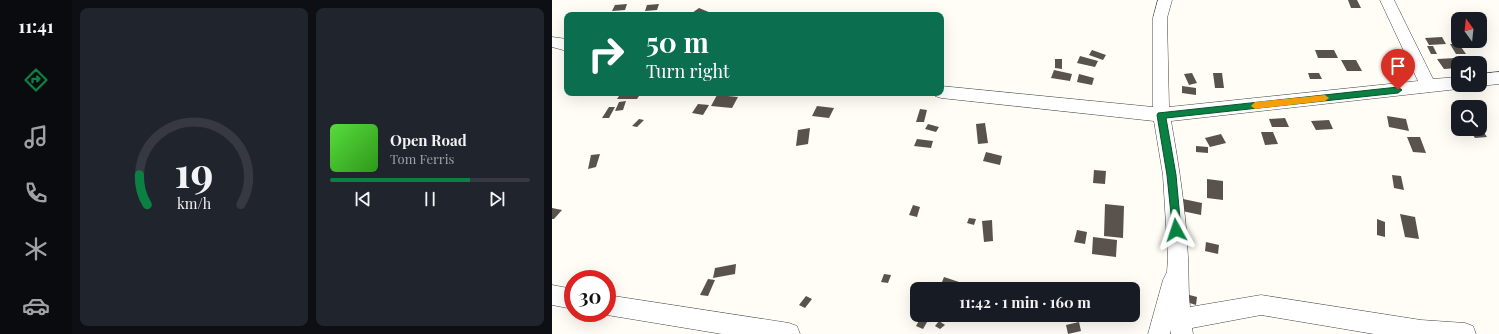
<!DOCTYPE html>
<meta charset="utf-8">
<style>
:root{--surface:#171b24;--page:#20242c;--text:#f1f3f6;--muted:#9ea1a6;--line:#363941;--accent:#0b8043}
body{margin:0;font-family:"Playfair Display",serif;background:var(--page);color:var(--text);height:100vh;display:flex;flex-direction:column;font-size:15px;white-space:nowrap}
*{box-sizing:border-box;margin:0}
p{font-size:13px;color:var(--muted)}
.icon{flex:none;width:22px;height:22px;fill:none;stroke:currentColor;stroke-width:2;stroke-linecap:round;stroke-linejoin:round}
.map{position:relative;flex:1;overflow:hidden}
.panel{display:flex;flex-direction:column;gap:8px;padding:8px;background:#0d0f14;width:480px}
.panel>*{flex:none}
.guide{position:absolute;left:12px;top:12px;width:380px;height:84px;border-radius:8px;box-shadow:0 4px 16px #0002;background:#0b6e4f;color:#fff;overflow:hidden}
.needle{width:26px;rotate:345deg}
.controls{position:absolute;left:899px;top:12px;display:grid;gap:8px}
.controls a{display:grid;place-items:center;width:36px;height:36px;border-radius:8px;background:var(--surface);box-shadow:0 4px 16px #0002;font-size:20px}
.speed{position:absolute;left:12px;top:270px;display:flex;gap:8px;font-size:20px;font-weight:700;text-align:center}
.speed>*{display:grid;place-content:center;width:52px;height:52px;border-radius:50%;background:var(--surface);box-shadow:0 4px 16px #0002;line-height:1}
.speed .limit{border:6px solid #d22;background:#fff;color:#111}
.pin{position:absolute;display:grid;place-items:center;width:34px;height:34px;color:#fff;margin:-41px -17px;border-radius:50% 50% 50% 0;rotate:-45deg;box-shadow:0 0 4px #0007}
.pin .icon{rotate:45deg}
.me{position:absolute;width:44px;margin:-22px;rotate:355deg;stroke-linejoin:round;filter:drop-shadow(0 0 3px #0008)}
.turn{display:flex;align-items:center;gap:14px;height:84px;padding:0 16px;font-size:18px}
.turn .icon{width:52px;height:52px;stroke-width:2.5}
.turn b{display:block;font-size:28px;line-height:34px}
.panel .tile{flex:1;display:flex;flex-direction:column;justify-content:center;gap:6px;min-width:0;padding:0 14px;border-radius:8px;background:var(--page)}
.panel .dial{align-items:center;gap:0}
.dial svg{height:104px;overflow:visible;fill:none;stroke:var(--line);stroke-width:7;stroke-linecap:round;text-anchor:middle}
.dial text{fill:var(--text);stroke:none}
.song{display:flex;align-items:center;gap:12px}
.cover{width:48px;height:48px;border-radius:6px;background:linear-gradient(135deg,hsl(110 70% 55%),hsl(110 70% 35%))}
.played{height:4px;border-radius:2px;background:linear-gradient(90deg,var(--accent) 70%,var(--line) 70%)}
.keys{display:flex;justify-content:space-around;direction:ltr}
.panel .tiles{flex:1;display:grid;gap:8px;grid-template-columns:repeat(2,1fr)}
.trip{position:absolute;left:358px;top:282px;width:230px;height:40px;border-radius:8px;background:var(--surface);box-shadow:0 4px 16px #0002;font-weight:700;line-height:40px;text-align:center}
main{display:flex;flex:1;min-height:0}
.tabs{display:flex;flex-direction:column;width:72px;justify-content:space-around;align-items:center;background:#090b0e;color:var(--muted)}
.tabs .icon{width:28px;height:28px}
.tabs .active{color:var(--accent)}
.tabs b{font-size:18px;color:var(--text)}
.map>svg:first-child{display:block}
.building{fill:#5a524d}
.lines{fill:none;stroke-linecap:round;stroke-linejoin:round}
.minor-casing{stroke:#444;stroke-width:1}
.minor{fill:#fff;fill-rule:evenodd}
.route{fill:#0b8043;stroke:#07532c}
.slow{fill:#f59e0b}
</style>
<main>
<nav class="tabs">
<b>11:41</b>
<svg class="icon active" aria-label="directions" viewBox="0 0 24 24"><path d="M12 3l9 9-9 9-9-9zM9 14v-3h6M13 9l2 2-2 2"/></svg>
<svg class="icon" aria-label="music" viewBox="0 0 24 24"><path d="M9 18V5l10-2v13"/><circle cx="6" cy="18" r="3"/><circle cx="16" cy="16" r="3"/></svg>
<svg class="icon" aria-label="phone" viewBox="0 0 24 24"><path d="M5 4h4l2 5-3 2q2 4 5 5l2-3 5 2v4C11 20 4 13 5 4z"/></svg>
<svg class="icon" aria-label="climate" viewBox="0 0 24 24"><path d="M12 3v18M4 7l16 10M4 17L20 7"/></svg>
<svg class="icon" aria-label="car" viewBox="0 0 24 24"><path d="M5 17H2v-5l4-1 3-4h7l3 4 3 1v5h-3M9 17h6M6 11h13"/><circle cx="7" cy="17" r="2"/><circle cx="17" cy="17" r="2"/></svg>
</nav>
<section class="panel">
<div class="tiles">
<div class="tile dial"><svg viewBox="0 0 100 80">
<path d="M14 69A42 42 0 1 1 86 69"/>
<path d="M14 69A42 42 0 0 1 8 46" stroke="#0b8043"/>
<text x="50" y="56" font-size="32" font-weight="700">19</text>
<text x="50" y="72" font-size="11">km/h</text>
</svg></div>
<div class="tile">
<div class="song"><i class="cover"></i><div><b>Open Road</b><p>Tom Ferris</p></div></div>
<div class="played"></div>
<div class="keys"><svg class="icon" aria-label="previous" viewBox="0 0 24 24"><path d="M18 5L8 12l10 7zM5 5v14"/></svg><svg class="icon" aria-label="pause" viewBox="0 0 24 24"><path d="M8 5v14M16 5v14"/></svg><svg class="icon" aria-label="next" viewBox="0 0 24 24"><path d="M6 5l10 7-10 7zM19 5v14"/></svg></div>
</div>
</div>
</section>
<div class="map">
<svg width="947" height="334" viewBox="0 0 947 334">
<rect width="100%" height="100%" fill="#fffdf5"/>
<path class="building" d="M796,0H805L809,8H799Z
M75,4L73,10L60,11L63,5Z
M107,4L105,10L93,11L95,5Z
M147,8L159,13L157,15H143L140,13Z
M890,37L894,44L877,45L873,38Z
M898,44H907L914,54H904Z
M875,46H881L885,54H879Z
M540,50L554,55L551,60L537,55Z
M763,50H782L786,58H766Z
M528,56L546,61L543,67L525,63Z
M904,58L908,63H906V68L892,69L885,59Z
M503,59H510V69L503,68Z
M789,60H804L810,71H795Z
M502,70L520,74L518,81L499,78Z
M640,73L645,83L637,85L632,74Z
M661,73H670L672,88H663Z
M756,73H767L770,79H758Z
M527,74L542,78L540,85L525,82Z
M630,86L644,88V95L630,93Z
M69,93H89L85,99H65Z
M165,95L186,97L180,108L159,106Z
M74,101L71,110L63,111L67,102Z
M146,104L157,105L151,115L140,113Z
M265,106L282,108L277,118L260,116Z
M57,107H63L57,118H50Z
M368,109L375,110L372,122H364Z
M835,116L854,119L857,131L837,127Z
M733,118L737,127H720L717,119Z
M87,119L92,120L85,127L80,126Z
M777,120L781,129L764,130L759,121Z
M433,123L436,143L426,144L424,124Z
M376,124L387,127L384,132L373,129Z
M258,128L256,144L244,146L246,130Z
M931,131L935,137L923,138L919,132Z
M709,132H721L726,144L713,145Z
M669,134L674,143L658,147L653,138Z
M855,137H868L874,153L861,152Z
M365,139L381,141L379,148L362,146Z
M644,146L656,147V153L644,152Z
M434,152L450,156L448,165L431,161Z
M48,154L44,167L36,169L39,155Z
M542,170L554,171L553,184L541,183Z
M840,175L849,176L852,190L842,188Z
M655,179L671,181V200L655,198Z
M631,199L650,203L649,215L630,211Z
M553,204L572,206L571,238L552,236Z
M361,205L368,207L365,217L357,215Z
M0,208L10,210L2,219H0Z
M848,214L863,217L867,239L853,237Z
M417,218L424,219L422,225L415,223Z
M825,219L833,222V237L825,235Z
M440,220L441,241L432,242L430,221Z
M525,230L535,232L533,244L522,242Z
M541,237L565,240L564,257L540,254Z
M654,242L667,245L666,254L653,251Z
M184,264L183,274L161,278L163,268Z
M332,274L339,275L336,283L329,282Z
M392,277L407,282L404,289H395L388,287Z
M156,279L163,280L156,296L148,295Z
M630,293L645,297L644,305L628,300Z
M254,296L260,299L253,308L247,305Z
M370,315L378,317L371,329L364,326Z
M387,321L393,325L388,329L383,326Z
M527,322L529,331L516,334L514,325Z"/>
<g class="lines">
<g class="minor-casing">
<path id="minor" d="M606,0H620L615,18L617,107L866,81L828,0H842L881,79L906,77V85H913L912,87L906,89L619,121C627,166 634,212 636,258C637,274 636,290 638,307L709,295L869,320L913,323L921,326L924,334H822L709,315L640,328L641,334H619V330L618,334H596L611,280L615,272L616,258L611,175L602,121L389,98L383,96L381,93H389V86L601,107V18Z
M0,37L15,39V51L0,47Z
M947,72V84L928,86L924,85H928V74Z
M0,285L21,289V309L0,305Z
M55,295L237,323L245,326L248,334H170L55,315L49,313H55Z"/>
</g>
<use href="#minor" class="minor"/>
</g>
<path class="route" d="M846,87L850,90L846,93L614,118L624,175L629,230L627,234L624,235L621,234L615,175L605,115L606,113Z"/>
<path class="slow" d="M773,95L777,98L773,101L703,109L699,106L703,102Z"/>
</svg>
<div class="controls">
<a><svg class="needle" viewBox="-14 -14 28 28"><path d="M0-13l5 13h-10z" fill="#e53935"/><path d="M0 13l5-13h-10z" fill="#9ea1a6"/></svg></a>
<a><svg class="icon" aria-label="sound" viewBox="0 0 24 24"><path d="M4 9h4l5-4v14l-5-4H4zM17 9q2 3 0 6"/></svg></a>
<a><svg class="icon" aria-label="search" viewBox="0 0 24 24"><circle cx="10" cy="10" r="6"/><path d="M15 15l6 6"/></svg></a>
</div>
<div class="speed"><div class="limit">30</div></div>
<div class="pin" style="left:846px;top:90px;background:#d93025"><svg class="icon" aria-label="arrive" viewBox="0 0 24 24"><path d="M6 21V4h12l-3 4 3 4H6"/></svg></div>
<svg class="me" style="left:624px;top:230px" viewBox="-20 -20 40 40"><path d="M0-17L14 15 0 8-14 15z" fill="#0b8043" stroke="#fff" stroke-width="4"/></svg>
<div class="trip">11:42 · 1 min · 160 m</div>
<div class="guide">
<div class="turn"><svg class="icon" aria-label="right" viewBox="0 0 24 24"><path d="M7 20v-9h11M14 6l5 5-5 5"/></svg><div><b>50 m</b>Turn right</div></div>
</div>
</div>
</main>
